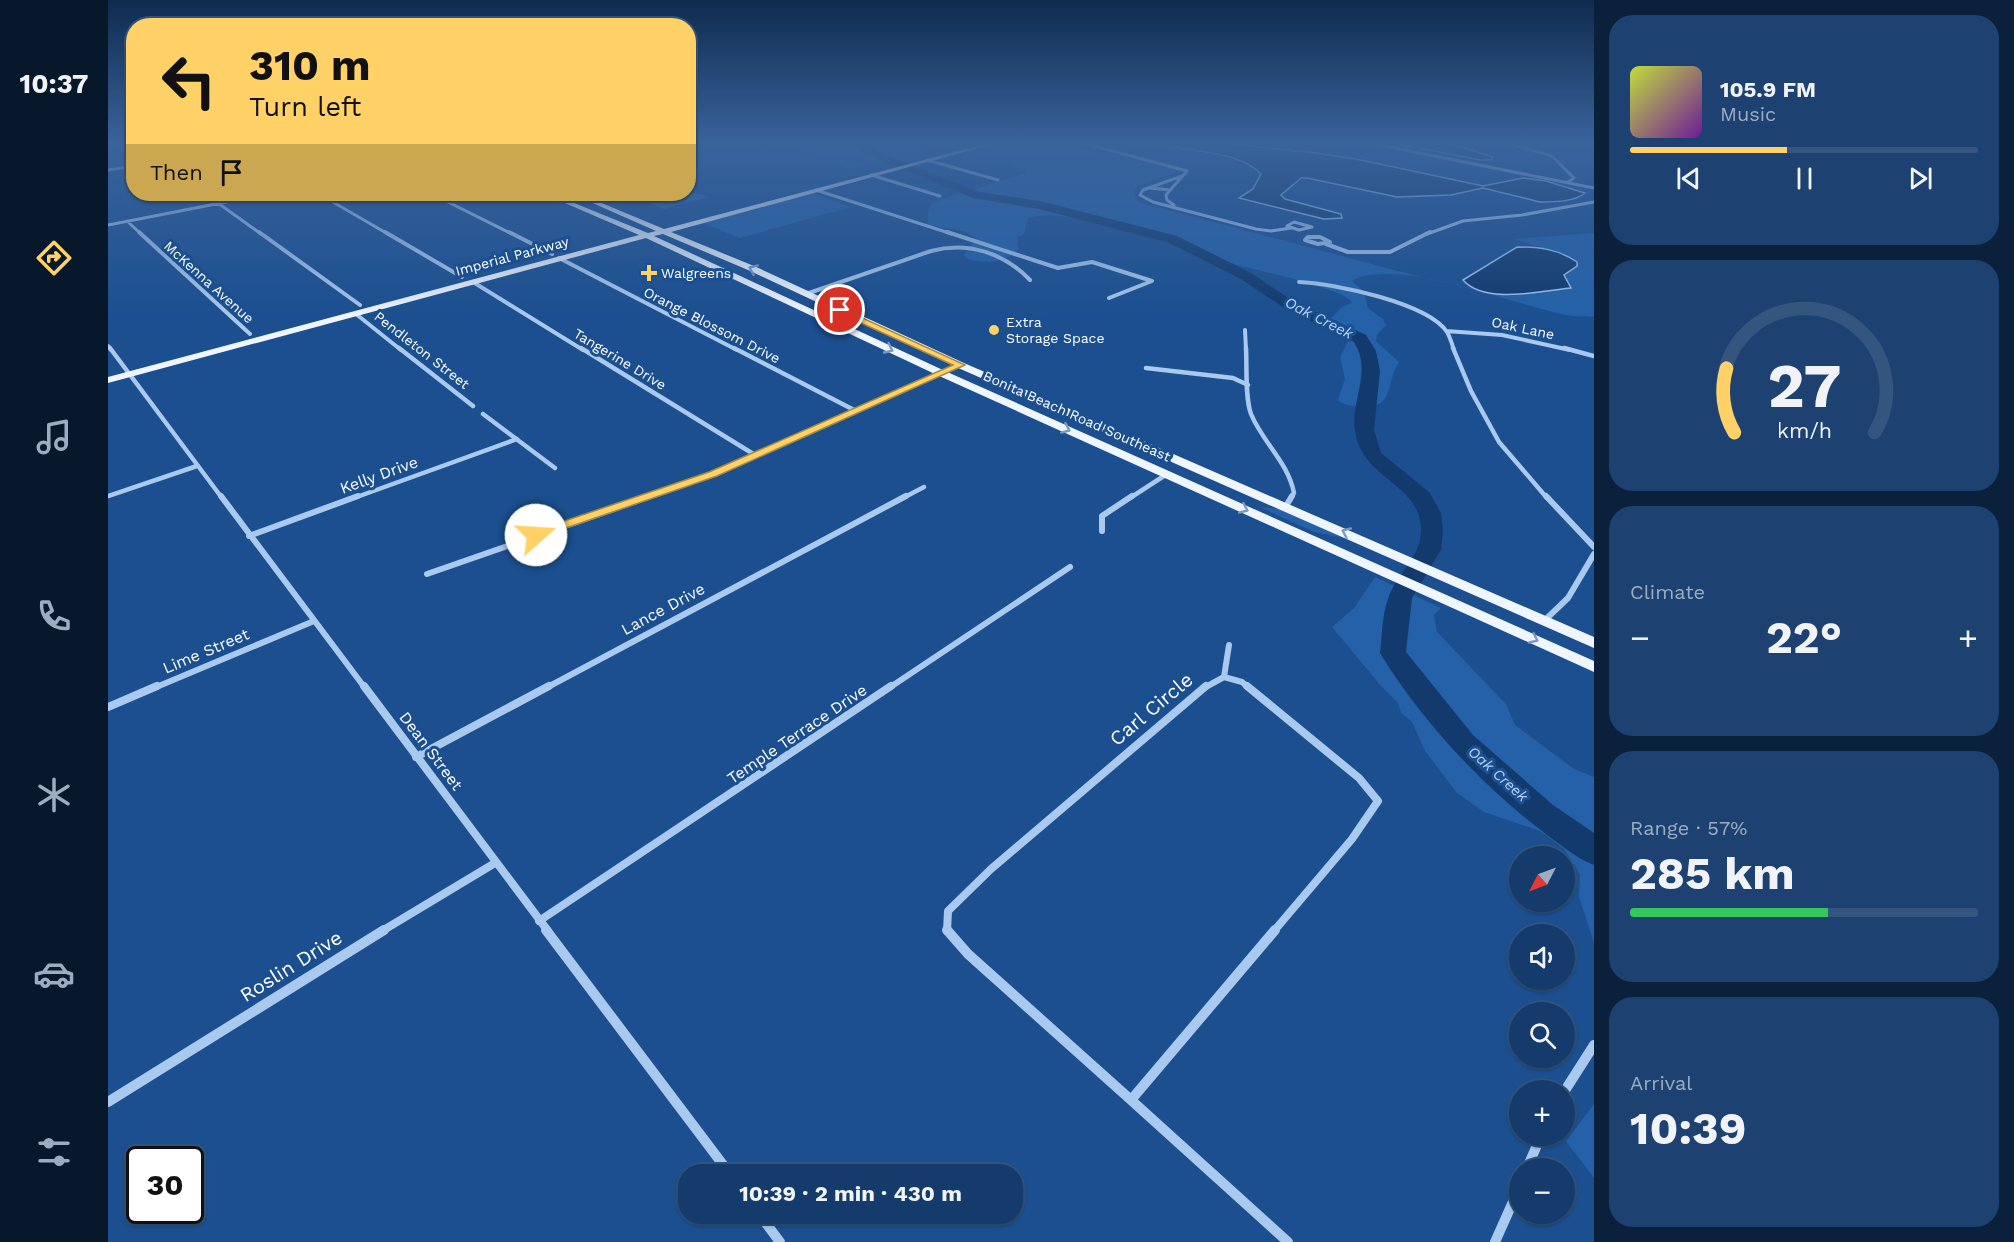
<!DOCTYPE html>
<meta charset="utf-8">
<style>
:root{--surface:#143b6b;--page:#1d4271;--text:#f1f3f6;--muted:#9dadc1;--line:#33557e;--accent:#ffd166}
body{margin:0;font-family:"Work Sans",sans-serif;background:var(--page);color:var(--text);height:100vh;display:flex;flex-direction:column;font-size:22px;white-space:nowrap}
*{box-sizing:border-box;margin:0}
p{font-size:20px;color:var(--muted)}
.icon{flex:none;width:33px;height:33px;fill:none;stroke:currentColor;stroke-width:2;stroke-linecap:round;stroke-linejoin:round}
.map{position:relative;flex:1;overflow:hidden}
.panel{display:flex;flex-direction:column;gap:15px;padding:15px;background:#0b203b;width:420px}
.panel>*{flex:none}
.top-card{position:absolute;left:18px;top:18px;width:570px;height:183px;border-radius:24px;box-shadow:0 2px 4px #0004,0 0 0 2px var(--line);background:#ffd166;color:#111;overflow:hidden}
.needle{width:39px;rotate:228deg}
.buttons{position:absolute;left:1401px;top:846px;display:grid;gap:12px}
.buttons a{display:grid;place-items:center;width:66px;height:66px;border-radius:50%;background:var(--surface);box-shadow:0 2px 4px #0004,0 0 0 2px var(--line);font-size:30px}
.speed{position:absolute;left:18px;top:1146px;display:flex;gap:12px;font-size:30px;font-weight:700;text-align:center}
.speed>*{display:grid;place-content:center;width:78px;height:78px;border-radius:50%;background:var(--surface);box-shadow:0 2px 4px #0004,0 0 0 2px var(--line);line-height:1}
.speed .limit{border:3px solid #111;border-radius:9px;background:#fff;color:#111}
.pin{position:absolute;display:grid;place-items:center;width:51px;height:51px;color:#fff;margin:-26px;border:3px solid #fff;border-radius:50%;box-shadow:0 2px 6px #0007}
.me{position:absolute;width:66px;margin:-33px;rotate:71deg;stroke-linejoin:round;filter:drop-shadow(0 0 4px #0008)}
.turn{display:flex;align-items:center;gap:21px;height:126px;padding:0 24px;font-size:27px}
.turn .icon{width:78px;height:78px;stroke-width:2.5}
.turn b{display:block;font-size:42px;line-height:51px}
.then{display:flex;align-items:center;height:57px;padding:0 24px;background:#0003;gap:12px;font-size:22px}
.big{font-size:45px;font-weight:700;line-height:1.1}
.panel .widget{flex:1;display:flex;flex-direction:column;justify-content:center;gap:9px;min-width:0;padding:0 21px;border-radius:24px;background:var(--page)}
.panel .dial{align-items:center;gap:0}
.dial svg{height:156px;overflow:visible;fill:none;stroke:var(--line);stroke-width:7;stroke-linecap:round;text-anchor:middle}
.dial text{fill:var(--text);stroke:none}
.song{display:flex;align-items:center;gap:18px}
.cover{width:72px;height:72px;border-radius:9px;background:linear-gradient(135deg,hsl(70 70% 55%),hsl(280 70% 35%))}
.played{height:6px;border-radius:3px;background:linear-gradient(90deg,var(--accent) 45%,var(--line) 45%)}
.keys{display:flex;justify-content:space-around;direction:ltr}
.heat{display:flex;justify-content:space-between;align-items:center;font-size:33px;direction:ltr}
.charge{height:9px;border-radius:4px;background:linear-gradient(90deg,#34c759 57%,var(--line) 0)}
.trip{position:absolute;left:570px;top:1164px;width:345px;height:60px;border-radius:24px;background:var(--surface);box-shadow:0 2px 4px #0004,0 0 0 2px var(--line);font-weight:700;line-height:60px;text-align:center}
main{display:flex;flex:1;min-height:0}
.tabs{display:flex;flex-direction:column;width:108px;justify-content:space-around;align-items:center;background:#08182b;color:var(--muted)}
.tabs .icon{width:42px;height:42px}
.tabs .current{color:var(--accent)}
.tabs b{font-size:27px;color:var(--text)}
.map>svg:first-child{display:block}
.green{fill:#2461a8}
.water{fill:#123a6d;stroke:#9cc4f0;stroke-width:1.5}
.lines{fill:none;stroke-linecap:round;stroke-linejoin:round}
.river{fill:#123a6d;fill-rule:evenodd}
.building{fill:#2a66ad}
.minor-far5{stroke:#a9c9ee;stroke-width:3}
.minor-far4{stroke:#a9c9ee;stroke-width:4}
.minor-far3{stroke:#a9c9ee;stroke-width:4.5}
.minor-far2{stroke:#a9c9ee;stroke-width:6}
.minor-far1{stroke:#a9c9ee;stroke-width:8}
.minor{stroke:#a9c9ee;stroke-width:10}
.primary{fill:#f0f6ff;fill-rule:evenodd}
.oneway{stroke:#7b9ac1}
.route{fill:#ffd166;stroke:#a68842;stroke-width:1.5}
.poi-dot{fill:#ffd166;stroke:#1b4f8f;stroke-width:2}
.labels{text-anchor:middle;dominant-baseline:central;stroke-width:6;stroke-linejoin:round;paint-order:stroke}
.far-street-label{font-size:14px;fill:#fff;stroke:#1b4f8f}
.far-poi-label{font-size:14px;fill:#fff;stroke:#1b4f8f;text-anchor:start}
.far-water-label{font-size:15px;font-style:italic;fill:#b5d3f5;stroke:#1b4f8f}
.street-label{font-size:16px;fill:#fff;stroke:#1b4f8f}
.near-street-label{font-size:20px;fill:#fff;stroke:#1b4f8f}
</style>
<main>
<nav class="tabs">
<b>10:37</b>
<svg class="icon current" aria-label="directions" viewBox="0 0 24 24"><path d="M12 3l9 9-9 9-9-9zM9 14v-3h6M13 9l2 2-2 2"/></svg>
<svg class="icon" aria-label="music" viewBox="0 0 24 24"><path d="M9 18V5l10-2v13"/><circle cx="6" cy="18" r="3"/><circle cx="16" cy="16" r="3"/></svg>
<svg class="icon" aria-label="phone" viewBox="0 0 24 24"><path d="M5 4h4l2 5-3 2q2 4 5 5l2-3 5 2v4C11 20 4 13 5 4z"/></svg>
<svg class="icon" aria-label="climate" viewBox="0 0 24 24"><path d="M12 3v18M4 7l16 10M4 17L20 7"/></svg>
<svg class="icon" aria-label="car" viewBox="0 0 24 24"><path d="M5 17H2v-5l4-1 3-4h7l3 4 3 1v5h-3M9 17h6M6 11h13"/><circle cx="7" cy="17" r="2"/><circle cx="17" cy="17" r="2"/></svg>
<svg class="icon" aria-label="filters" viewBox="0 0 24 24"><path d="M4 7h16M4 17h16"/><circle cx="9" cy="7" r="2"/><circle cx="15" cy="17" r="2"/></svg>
</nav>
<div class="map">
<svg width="1486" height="1242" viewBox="0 0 1486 1242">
<rect width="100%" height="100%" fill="#1b4f8f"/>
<path class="green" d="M676,143H796L816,149L741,169Z
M896,143H950L1060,167L1068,172L1028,187L1026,194L1030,202L1324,280L1403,296L1462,288L1456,275L1469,266V262L1455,254L1406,239L1486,233V317C1477,316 1467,317 1458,315C1410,306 1284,255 1244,281L1256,292L1260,308L1275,319L1278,325L1269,335L1268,341L1291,362C1277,382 1288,409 1253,407C1245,406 1235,405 1230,400L1237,379L1232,358L1240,341L1229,335L1225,325L1219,322L1233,308L1244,302C1229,288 1203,287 1186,279L1098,257L1058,238L986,219L940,215L920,218L916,234L910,237L909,245L911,249C897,264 877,263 859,259L856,255L869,238L855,231L821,225C818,218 820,208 825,202L918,173L920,170L858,155H848Z
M702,193L743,207L632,238L592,222Z
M1152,507L1172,509L1236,538L1206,532Z
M1267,577L1333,608L1326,615L1329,632L1398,704L1407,725L1466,769L1486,777V943L1471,897L1472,874L1456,849L1432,831L1376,812L1349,793L1317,751L1304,722L1293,713L1290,703L1273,686L1224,627L1246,608Z
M1486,1104V1178L1458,1141Z"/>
<path class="water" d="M1051,143H1115L1207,153L1253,160L1375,186L1415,178L1438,181L1477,193C1467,202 1444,202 1432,202L1375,188L1343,195L1289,197L1199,178H1193L1173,195L1177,199L1233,214L1234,218L1216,219L1131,198L1145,189L1153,174C1129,149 1082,153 1051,143Z
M1286,143H1341L1385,157L1383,160H1372Z
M1409,247C1431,247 1450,249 1469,262V266L1456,275L1463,288C1433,291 1377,305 1355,280Z"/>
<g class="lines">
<path class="river" d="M741,143H754L768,151L872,192L932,201L1069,236L1143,273L1188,303L1258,335L1268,351L1272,371L1266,430L1273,453L1321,492L1333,513L1335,531L1333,550L1304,598L1298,652L1365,735L1445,805L1486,833V865C1470,859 1457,848 1443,838C1378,790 1314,722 1272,653C1274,636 1274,615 1280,599C1288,574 1313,558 1313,530C1313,483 1254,480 1247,431C1242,401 1265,372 1246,342L1178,309L1133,279L1059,242L931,209L865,198L760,155Z"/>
</g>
<path class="building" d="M580,191L601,197L556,209L538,202L580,194Z"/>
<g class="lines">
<path class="minor-far5" d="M975,143L1079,171L1058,195L1059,200L1066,205
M1261,143L1486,188
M1399,143L1444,156L1466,178L1460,182
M819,160L890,180
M0,170L26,166
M763,175L832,196
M1074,176L1035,190L1032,195L1045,202L1148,229L1163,231L1183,228
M1042,188L1062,190
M708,190L844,234
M211,194L280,234
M324,194L404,234
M110,203L153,234
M19,221L33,234
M1186,222L1204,227L1191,230L1179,226Z
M0,225L159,194
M1319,234L1355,221L1414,215L1486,202"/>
<path class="minor-far4" d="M31,232L142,334
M151,232L252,305
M277,232L354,277
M401,232L444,254
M839,232L950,268L984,262L1044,281L1001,298
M1200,237H1212L1222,242L1210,244L1197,240Z
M1218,244L1240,252H1282L1322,232
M451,258L629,350
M365,282L475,350
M1191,282C1225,283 1320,303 1339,332C1342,337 1344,344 1346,350
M698,294L823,251C860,241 896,253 922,280
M248,314L293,350
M1137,330L1138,350
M1338,331L1394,335L1462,350
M0,346L3,350"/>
<path class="minor-far3" d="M2,348L114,498
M291,348L365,406
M473,348L647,455
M626,348L748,411
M1138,348C1139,367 1137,398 1143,414C1155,443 1180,462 1186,493L1183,498
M1345,348L1363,391L1391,442L1439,498
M1456,348L1486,356
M1038,368L1125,378L1140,385
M375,414L447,468
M0,496L89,466
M246,498L409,439
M539,498L588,481L852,365
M795,498L816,487
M1022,498L1059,474"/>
<path class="minor-far2" d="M113,496L257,688
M1438,496L1486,547
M1178,506L1184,496
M994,531V516L1024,496
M141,536L250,496
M319,574L543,496
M1436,621L1460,598L1486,554
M1116,677L1121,645
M46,688L206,621
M438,688L798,496
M781,688L962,567
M1096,688L1116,677L1134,682L1141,688"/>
<path class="minor-far1" d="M256,686L440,931
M1139,686L1251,778L1270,801L1244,839L1166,931
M0,707L49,686
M308,757L441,686
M431,921L783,686
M274,931L387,863
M839,931L840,911L883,869L1098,686"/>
<path class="minor" d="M438,930L622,1174
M839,930L860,954L1023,1100L1167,930
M1456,1092L1486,1045
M1023,1100L1180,1242
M0,1102L276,930
M1419,1168L1433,1136
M651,1214L672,1242
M1387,1242L1412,1186"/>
<path class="primary" d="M880,143H889L563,232L646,266L856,363L1486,637V648L848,367L640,270L555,234L546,236L837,371L1486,661V672L829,375L538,238L0,383V377L531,235L436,194H444L540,233L548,231L464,194H472L556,229Z"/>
</g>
<defs><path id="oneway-chevron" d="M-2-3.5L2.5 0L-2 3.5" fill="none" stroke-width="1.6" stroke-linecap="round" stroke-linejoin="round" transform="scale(1.5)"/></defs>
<g class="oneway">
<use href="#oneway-chevron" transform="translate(645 269) rotate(-156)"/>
<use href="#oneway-chevron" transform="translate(781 349) rotate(25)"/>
<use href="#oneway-chevron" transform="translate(958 429) rotate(24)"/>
<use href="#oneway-chevron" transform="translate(1136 509) rotate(24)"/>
<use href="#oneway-chevron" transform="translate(1238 532) rotate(-156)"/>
<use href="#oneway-chevron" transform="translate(1426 639) rotate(25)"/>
</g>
<linearGradient id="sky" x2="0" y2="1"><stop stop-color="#0f2b4f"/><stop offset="0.45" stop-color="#39639b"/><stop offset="1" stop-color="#39639b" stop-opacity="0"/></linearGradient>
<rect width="1486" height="317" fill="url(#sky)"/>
<path class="route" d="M729,309H735L857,365L609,476L432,537H424V532L601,472L845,365L729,312Z"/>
<g class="poi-dot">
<path d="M538 264h6v6h6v6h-6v6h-6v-6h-6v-6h6z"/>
<circle cx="886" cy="330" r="6"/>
</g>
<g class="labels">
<g class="far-street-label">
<text transform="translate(404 256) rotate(-15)">Imperial Parkway</text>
<text transform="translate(101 282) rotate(42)">McKenna Avenue</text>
<text transform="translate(604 325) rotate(27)">Orange Blossom Drive</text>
<text transform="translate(1415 328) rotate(12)">Oak Lane</text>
<text transform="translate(314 350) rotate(38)">Pendleton Street</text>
<text transform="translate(512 359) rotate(31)">Tangerine Drive</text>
<text transform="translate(969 416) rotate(24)">Bonita Beach Road Southeast</text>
</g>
<g class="far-poi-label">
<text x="553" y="273">Walgreens</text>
<text x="898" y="322">Extra<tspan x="898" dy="16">Storage Space</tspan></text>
</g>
<g class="far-water-label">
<text transform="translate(1211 318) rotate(27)">Oak Creek</text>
<text transform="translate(1390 774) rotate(42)">Oak Creek</text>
</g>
<g class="street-label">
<text transform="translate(271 475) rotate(-20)">Kelly Drive</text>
<text transform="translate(555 609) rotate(-28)">Lance Drive</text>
<text transform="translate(98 651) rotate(-23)">Lime Street</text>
<text transform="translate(689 734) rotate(-34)">Temple Terrace Drive</text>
<text transform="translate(323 751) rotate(53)">Dean Street</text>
</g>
<g class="near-street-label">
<text transform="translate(1043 709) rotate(-40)">Carl Circle</text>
<text transform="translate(183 966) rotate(-32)">Roslin Drive</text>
</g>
</g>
</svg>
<div class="buttons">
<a><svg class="needle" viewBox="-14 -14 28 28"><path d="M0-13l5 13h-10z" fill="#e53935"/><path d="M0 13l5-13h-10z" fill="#9dadc1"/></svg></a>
<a><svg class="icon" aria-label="sound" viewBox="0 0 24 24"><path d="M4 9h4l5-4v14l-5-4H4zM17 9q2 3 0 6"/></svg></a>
<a><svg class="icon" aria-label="search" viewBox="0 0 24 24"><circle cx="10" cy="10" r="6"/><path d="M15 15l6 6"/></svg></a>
<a>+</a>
<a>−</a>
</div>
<div class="speed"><div class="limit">30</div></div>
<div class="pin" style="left:732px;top:310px;background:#d93025"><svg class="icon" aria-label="arrive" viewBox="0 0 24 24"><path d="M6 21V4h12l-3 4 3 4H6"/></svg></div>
<svg class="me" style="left:428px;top:535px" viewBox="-20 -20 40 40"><circle r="19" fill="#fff"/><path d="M0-13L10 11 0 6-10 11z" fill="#ffd166"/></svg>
<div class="trip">10:39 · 2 min · 430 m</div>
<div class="top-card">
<div class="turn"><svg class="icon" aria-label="left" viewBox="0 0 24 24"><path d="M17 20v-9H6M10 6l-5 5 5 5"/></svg><div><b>310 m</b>Turn left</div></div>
<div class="then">Then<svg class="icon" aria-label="arrive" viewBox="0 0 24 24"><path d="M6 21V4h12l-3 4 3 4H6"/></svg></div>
</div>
</div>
<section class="panel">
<div class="widget">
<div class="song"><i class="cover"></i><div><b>105.9 FM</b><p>Music</p></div></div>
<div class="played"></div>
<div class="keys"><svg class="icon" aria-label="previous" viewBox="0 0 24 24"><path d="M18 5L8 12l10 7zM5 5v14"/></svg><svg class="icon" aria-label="pause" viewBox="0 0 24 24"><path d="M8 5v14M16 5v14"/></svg><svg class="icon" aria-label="next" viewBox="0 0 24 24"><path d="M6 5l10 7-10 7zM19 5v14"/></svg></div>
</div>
<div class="widget dial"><svg viewBox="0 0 100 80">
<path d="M14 69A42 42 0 1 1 86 69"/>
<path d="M14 69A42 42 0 0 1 10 36" stroke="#ffd166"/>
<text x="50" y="56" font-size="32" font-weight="700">27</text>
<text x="50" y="72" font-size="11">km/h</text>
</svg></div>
<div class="widget"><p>Climate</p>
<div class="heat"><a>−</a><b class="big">22°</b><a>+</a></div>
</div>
<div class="widget"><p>Range · 57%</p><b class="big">285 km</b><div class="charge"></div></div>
<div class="widget"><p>Arrival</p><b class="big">10:39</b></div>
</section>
</main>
